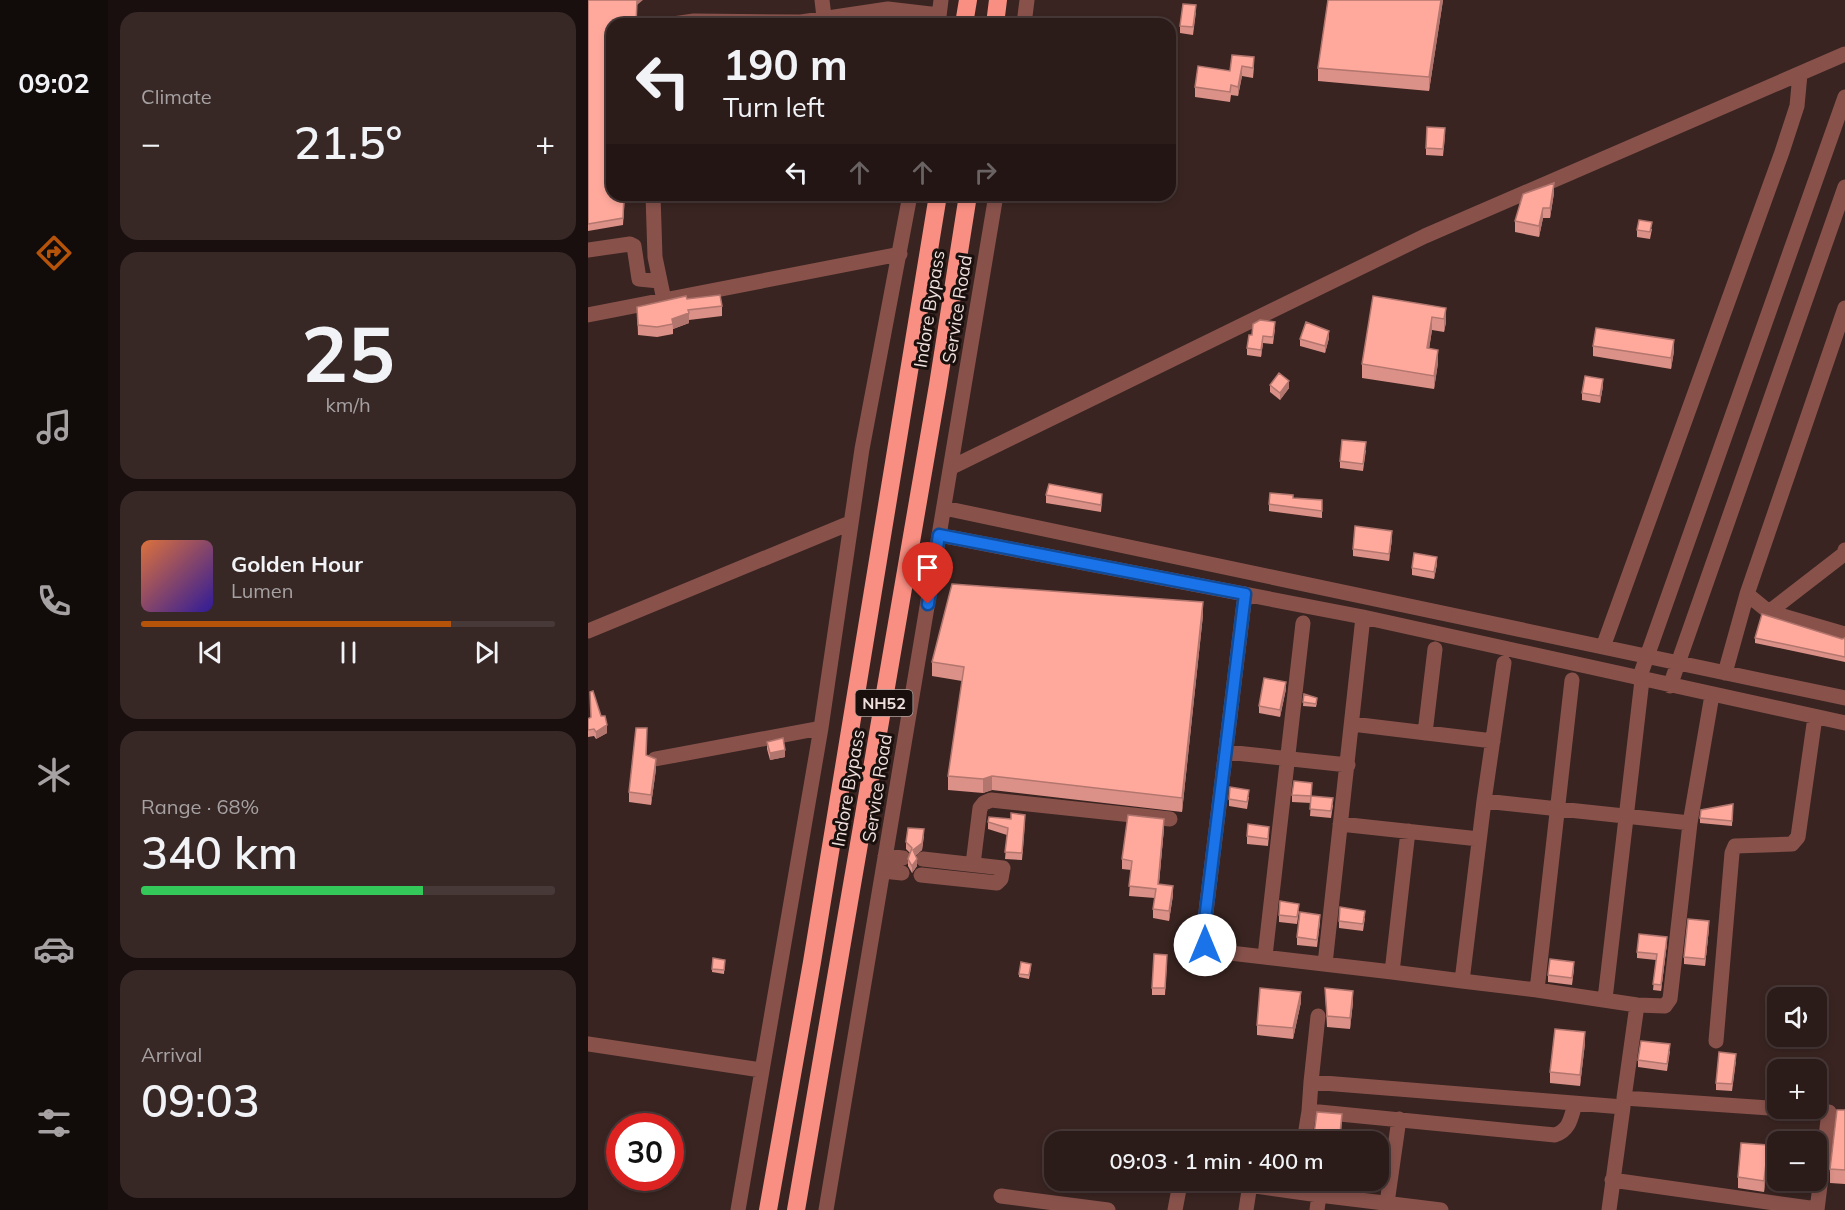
<!DOCTYPE html>
<meta charset="utf-8">
<style>
:root{--surface:#2b1b19;--page:#372826;--text:#f1f3f6;--muted:#a6a1a2;--line:#473938;--accent:#b45309}
body{margin:0;font-family:Mulish,sans-serif;background:var(--page);color:var(--text);height:100vh;display:flex;flex-direction:column;font-size:22px;white-space:nowrap}
*{box-sizing:border-box;margin:0}
p{font-size:20px;color:var(--muted)}
.icon{flex:none;width:33px;height:33px;fill:none;stroke:currentColor;stroke-width:2;stroke-linecap:round;stroke-linejoin:round}
.map{position:relative;flex:1;overflow:hidden}
.details{display:flex;flex-direction:column;gap:12px;padding:12px;background:#180f0e;width:480px}
.details>*{flex:none}
.banner{position:absolute;left:18px;top:18px;width:570px;height:183px;border-radius:18px;box-shadow:0 3px 9px #0003,0 0 0 2px var(--line);background:#2b1b19;color:var(--text);overflow:hidden}
.buttons{position:absolute;left:1179px;top:987px;display:grid;gap:12px}
.buttons a{display:grid;place-items:center;width:60px;height:60px;border-radius:12px;background:var(--surface);box-shadow:0 3px 9px #0003,0 0 0 2px var(--line);font-size:30px}
.speed{position:absolute;left:18px;top:1113px;display:flex;gap:12px;font-size:30px;font-weight:700;text-align:center}
.speed>*{display:grid;place-content:center;width:78px;height:78px;border-radius:50%;background:var(--surface);box-shadow:0 3px 9px #0003,0 0 0 2px var(--line);line-height:1}
.speed .limit{border:9px solid #d22;background:#fff;color:#111}
.pin{position:absolute;display:grid;place-items:center;width:51px;height:51px;color:#fff;margin:-62px -26px;border-radius:50% 50% 50% 0;rotate:-45deg;box-shadow:0 0 6px #0007}
.pin .icon{rotate:45deg}
.me{position:absolute;width:66px;margin:-33px;rotate:0deg;stroke-linejoin:round;filter:drop-shadow(0 0 4px #0008)}
.turn{display:flex;align-items:center;gap:21px;height:126px;padding:0 18px;font-size:27px}
.turn .icon{width:78px;height:78px;stroke-width:2.5}
.turn b{display:block;font-size:42px;line-height:51px}
.lanes{display:flex;align-items:center;height:57px;padding:0 18px;background:#0003;justify-content:center;gap:30px;direction:ltr}
.lanes .off{opacity:.35}
.big{font-size:45px;font-weight:600;line-height:1.1}
.details .widget{flex:1;display:flex;flex-direction:column;justify-content:center;gap:9px;min-width:0;padding:0 21px;border-radius:18px;background:var(--page)}
.details .dial{align-items:center;gap:0}
.dial b{font-size:78px;line-height:1}
.song{display:flex;align-items:center;gap:18px}
.cover{width:72px;height:72px;border-radius:9px;background:linear-gradient(135deg,hsl(20 70% 55%),hsl(250 70% 35%))}
.played{height:6px;border-radius:3px;background:linear-gradient(90deg,var(--accent) 75%,var(--line) 75%)}
.keys{display:flex;justify-content:space-around;direction:ltr}
.heat{display:flex;justify-content:space-between;align-items:center;font-size:33px;direction:ltr}
.charge{height:9px;border-radius:4px;background:linear-gradient(90deg,#34c759 68%,var(--line) 0)}
.trip{position:absolute;left:456px;top:1131px;width:345px;height:60px;border-radius:18px;background:var(--surface);box-shadow:0 3px 9px #0003,0 0 0 2px var(--line);font-weight:600;line-height:60px;text-align:center}
main{display:flex;flex:1;min-height:0}
.dock{display:flex;flex-direction:column;width:108px;justify-content:space-around;align-items:center;background:#110b0a;color:var(--muted)}
.dock .icon{width:42px;height:42px}
.dock .current{color:var(--accent)}
.dock b{font-size:27px;color:var(--text)}
.map>svg:first-child{display:block}
.lines{fill:none;stroke-linecap:round;stroke-linejoin:round}
.minor{stroke:#88524b;stroke-width:15}
.highway{stroke:#f98f82;stroke-width:18}
.wall{fill:#db9187}
.shaded-wall{fill:#b2766e}
.building{fill:#ffa99d;stroke:#b2766e;stroke-width:1.5}
.route-casing{stroke:#114b97;stroke-width:15}
.route{stroke:#1a73e8;stroke-width:10}
.labels{text-anchor:middle;dominant-baseline:central;stroke-width:6;stroke-linejoin:round;paint-order:stroke}
.shield{fill:#19100e;stroke:#afa2a0;stroke-width:1.5}
.shield-label{font-size:16px;font-weight:bold;fill:#efe0de}
.street-label{font-size:18px;fill:#efe0de;stroke:#19100e}
</style>
<main>
<nav class="dock">
<b>09:02</b>
<svg class="icon current" aria-label="directions" viewBox="0 0 24 24"><path d="M12 3l9 9-9 9-9-9zM9 14v-3h6M13 9l2 2-2 2"/></svg>
<svg class="icon" aria-label="music" viewBox="0 0 24 24"><path d="M9 18V5l10-2v13"/><circle cx="6" cy="18" r="3"/><circle cx="16" cy="16" r="3"/></svg>
<svg class="icon" aria-label="phone" viewBox="0 0 24 24"><path d="M5 4h4l2 5-3 2q2 4 5 5l2-3 5 2v4C11 20 4 13 5 4z"/></svg>
<svg class="icon" aria-label="climate" viewBox="0 0 24 24"><path d="M12 3v18M4 7l16 10M4 17L20 7"/></svg>
<svg class="icon" aria-label="car" viewBox="0 0 24 24"><path d="M5 17H2v-5l4-1 3-4h7l3 4 3 1v5h-3M9 17h6M6 11h13"/><circle cx="7" cy="17" r="2"/><circle cx="17" cy="17" r="2"/></svg>
<svg class="icon" aria-label="filters" viewBox="0 0 24 24"><path d="M4 7h16M4 17h16"/><circle cx="9" cy="7" r="2"/><circle cx="15" cy="17" r="2"/></svg>
</nav>
<section class="details">
<div class="widget"><p>Climate</p>
<div class="heat"><a>−</a><b class="big">21.5°</b><a>+</a></div>
</div>
<div class="widget dial"><b>25</b><p>km/h</p></div>
<div class="widget">
<div class="song"><i class="cover"></i><div><b>Golden Hour</b><p>Lumen</p></div></div>
<div class="played"></div>
<div class="keys"><svg class="icon" aria-label="previous" viewBox="0 0 24 24"><path d="M18 5L8 12l10 7zM5 5v14"/></svg><svg class="icon" aria-label="pause" viewBox="0 0 24 24"><path d="M8 5v14M16 5v14"/></svg><svg class="icon" aria-label="next" viewBox="0 0 24 24"><path d="M6 5l10 7-10 7zM19 5v14"/></svg></div>
</div>
<div class="widget"><p>Range · 68%</p><b class="big">340 km</b><div class="charge"></div></div>
<div class="widget"><p>Arrival</p><b class="big">09:03</b></div>
</section>
<div class="map">
<svg width="1257" height="1210" viewBox="0 0 1257 1210">
<rect width="100%" height="100%" fill="#392421"/>
<g class="lines">
<path class="minor" d="M234,0L236,17
M85,24L106,21L213,22L300,9L351,15
M350,24L353,0
M436,24L439,0
M65,195L67,257L76,300
M0,250L42,244L46,246L51,279L71,281
M0,315L312,254
M364,467L837,236L1257,54
M356,508L1257,698
M351,535L775,617L1257,723
M657,594L616,928L617,945L625,951L804,972
M1159,594L1181,612L1257,634
M1181,612L1256,554L1257,550
M0,631L262,523
M1015,647L1194,152L1209,106L1212,74
M916,663L896,801L874,981L949,990
M1137,673L1159,594L1257,308
M1051,679L1257,97
M984,680L949,990L1049,1005L1077,1006L1082,999L1102,823L1124,695
M1082,686L1257,187
M764,724L905,741
M837,733L847,649
M638,752L760,765
M67,759L233,728
M896,801L1102,823
M752,824L891,839
M820,831L804,972L874,981
M297,856L315,858
M385,864L392,808L396,803L403,800L582,819
M295,871L314,873
M333,875L409,883L413,879L415,868L335,859
M677,956L715,623
M737,964L775,617
M1017,999L1054,680
M1049,1005L1036,1098L1241,1112L1229,1210
M1128,1041L1144,853L1147,846L1204,844L1210,837L1227,717
M0,1044L173,1070
M723,1082L730,1016
M987,1104C983,1117 982,1130 967,1135L721,1111L723,1082L1035,1107L1021,1210
M716,1142L721,1111
M625,1180L731,1195
M1024,1180L1229,1209
M413,1196L520,1210
M150,1210L233,728L274,449L322,195
M238,1210L408,195
M587,1210L591,1189L596,1180
M658,1210L662,1184
M729,1210L731,1195L853,1210
M798,1210L811,1119"/>
<path class="highway" d="M376,24L380,0
M407,24L410,0
M180,1210L224,962L350,195
M208,1210L350,385L380,195"/>
</g>
<path class="wall" d="M0,0L49,5L24,195H37L35,225L0,231Z
M740,0H855L841,91L730,81V68Z
M608,12L605,35L592,33V26Z
M644,55L666,67L665,78L654,76L650,96L643,95L642,102L607,97V87L642,71Z
M857,136L855,156L838,155V148Z
M966,193L962,218H955L951,237L927,232V221Z
M1064,229L1062,239L1049,237V230Z
M134,306V316L101,320V323L85,329V334L69,337L50,335L49,307Z
M858,308V322L856,332L844,330L841,349L850,363L846,389L774,378V364Z
M687,329L685,344L675,343L673,357L659,355V348L664,335Z
M741,338L737,353L712,346V339Z
M1005,346L1086,351L1083,369L1005,356Z
M682,385L701,388L692,400L682,392Z
M1015,386L1012,403L994,400V393Z
M778,450L775,471L752,468V461Z
M458,495L514,501L513,512L458,503Z
M705,498L734,500V518L681,511V504Z
M804,539L801,561L765,556V549Z
M849,564L846,579L824,575V568Z
M615,615L594,812L404,790L395,793L360,790V776L374,681L344,676V662Z
M1167,638H1257V662L1167,643Z
M698,689L692,717L671,713V706Z
M716,694L729,702L728,707L715,706Z
M13,716L19,733L8,739L6,736L0,737V719Z
M179,742L197,757L182,760L179,749Z
M58,755L68,769L63,805L41,802V792Z
M704,795L724,796L745,805L743,818L722,816L723,803L704,802Z
M661,797L659,809L641,806V799Z
M1145,804L1144,826L1112,823V818Z
M400,822H437L434,860L417,859L419,835L400,829Z
M576,828L571,884L585,895L581,921L565,918V909L567,898L541,896L543,870L534,869V859Z
M681,834L680,846L659,844V836Z
M336,836L334,850L327,856L329,866L324,873L320,866V859L322,853L318,849V842Z
M711,911L709,924L691,922V915Z
M777,918L775,931L751,928V921Z
M732,922L729,947L709,945V937Z
M1121,928L1117,966L1096,964V957Z
M1079,943L1073,991L1065,990L1068,960L1049,958V952Z
M125,958L137,960L136,974L124,972Z
M579,962L577,995H564V988Z
M443,967L441,979L431,977V974Z
M986,969L984,985L960,982V975Z
M737,988L765,1002L762,1029L739,1027Z
M713,1002L705,1039L669,1035V1025Z
M997,1043L992,1086L962,1083V1072Z
M1082,1051L1079,1071L1050,1067V1060Z
M1148,1061L1144,1091L1128,1090V1083Z
M1257,1110V1184L1242,1183V1169Z
M1180,1156L1176,1192L1150,1188V1177Z
M721,1180H732L731,1184L721,1183Z"/>
<path class="shaded-wall" d="M49,0H55L49,5L48,24Z
M853,0H855L841,91V77Z
M654,66V76L650,96V87Z
M966,183V193L962,218V208Z
M955,208V218L951,237V226Z
M858,308V322L856,332V319Z
M101,313V323L85,329L84,319Z
M844,317V330L839,362V348Z
M741,331V338L737,353V346Z
M675,336V343L673,357V350Z
M1086,340V351L1083,369V358Z
M850,350V363L846,389V376Z
M1015,379V386L1012,403V396Z
M701,381V388L692,400V393Z
M804,531V539L801,561V554Z
M849,557V564L846,579V572Z
M615,602V615L594,812V798Z
M698,682V689L692,717V710Z
M19,725V733L8,739V732Z
M197,750V757L182,760V753Z
M68,759V769L63,805V795Z
M404,776V790L395,793V779Z
M576,819V828L570,893V884Z
M336,829L334,850L325,857V850Z
M329,859V866L324,873V866Z
M585,886V895L581,921V911Z
M1121,921V928L1117,966V959Z
M1079,937V943L1073,991V985Z
M765,991V1002L762,1029V1018Z
M713,992V1002L705,1039V1028Z
M997,1032V1043L992,1086V1075Z
M754,1114L753,1142H751Z
M1180,1145V1156L1176,1192V1181Z"/>
<path class="building" d="M0,0H49L48,24H24V195H36L35,218L0,224Z
M740,0H853L841,77L730,68Z
M595,4L608,5L605,27L592,26Z
M93,19L150,23V24H93Z
M644,55L666,57L665,68L654,66L650,87L643,85L642,92L607,87L610,66L642,71Z
M839,127L857,128L855,149L838,148Z
M966,183L962,208H955L951,226L927,221L935,194Z
M1051,220L1064,222L1062,232L1049,230Z
M132,295L134,306L100,310L101,313L84,319L85,324L69,327L50,325L49,307L98,296L99,299Z
M785,296L858,308L856,319L844,317L839,348L850,350L846,376L774,364Z
M672,320L687,322L685,337L675,336L673,350L659,348L661,335H664L665,324Z
M718,322L741,331L737,346L712,339Z
M1008,328L1086,340L1083,358L1005,346Z
M691,373L701,381L692,393L682,385Z
M997,376L1015,379L1012,396L994,393Z
M754,440L778,442L775,464L752,461Z
M461,484L514,494L513,505L458,495Z
M682,493L705,495V498L734,500V511L681,504Z
M767,526L804,531L801,554L765,549Z
M826,553L849,557L846,572L824,568Z
M364,584L615,602L594,798L404,776L395,779L360,776L376,667L344,662Z
M1174,614L1254,639L1257,638V657L1167,638Z
M676,678L698,682L692,710L671,706Z
M5,691L13,716H17L19,725L8,732L6,729L0,730V719L3,717L2,692Z
M716,694L729,698L728,704L715,702Z
M48,728H59L58,755L68,759L63,795L41,792Z
M195,738L197,750L182,753L179,742Z
M706,781L724,783L723,796L704,795Z
M642,787L661,790L659,802L641,799Z
M723,796L745,798L743,811L722,809Z
M1145,804L1144,821L1112,818L1113,810Z
M423,813L437,815L434,853L417,852L420,828L400,822L401,817L423,819Z
M540,815L576,819L570,884L585,886L581,911L565,909L568,889L541,886L544,861L534,859Z
M660,824L681,827L680,839L659,836Z
M320,828L336,829L334,843L325,850L329,859L324,866L320,859L324,848L318,842Z
M692,901L711,904L709,917L691,915Z
M752,907L777,911L775,924L751,921Z
M712,912L732,915L729,940L709,937Z
M1100,919L1121,921L1117,959L1096,957Z
M1051,934L1079,937L1073,985L1065,984L1069,954L1049,952Z
M566,954L579,955L577,988H564Z
M125,958L137,960L136,970L124,969Z
M962,959L986,962L984,978L960,975Z
M433,962L443,964L441,975L431,974Z
M672,988L713,992L705,1028L669,1025Z
M737,988L765,991L762,1018L739,1016Z
M967,1029L997,1032L992,1075L962,1072Z
M1053,1041L1082,1044L1079,1064L1050,1060Z
M1131,1052L1148,1054L1144,1084L1128,1083Z
M1249,1110H1257V1170L1242,1169Z
M729,1112L754,1114L751,1142H725Z
M585,1138L597,1140V1142H584Z
M1153,1143L1180,1145L1176,1181L1150,1177Z"/>
<g class="lines">
<g class="route-casing">
<path id="route" d="M340,604L351,535L657,594L616,928L617,945"/>
</g>
<use href="#route" class="route"/>
</g>
<g class="labels">
<rect class="shield" x="267.5" y="690" width="57" height="26" rx="4.5"/>
<g class="shield-label">
<text x="296" y="703">NH52</text>
</g>
<g class="street-label">
<text transform="translate(341 309) rotate(-81)">Indore Bypass</text>
<text transform="translate(369 309) rotate(-81)">Service Road</text>
<text transform="translate(260 788) rotate(-80)">Indore Bypass</text>
<text transform="translate(289 788) rotate(-81)">Service Road</text>
</g>
</g>
</svg>
<div class="buttons">
<a><svg class="icon" aria-label="sound" viewBox="0 0 24 24"><path d="M4 9h4l5-4v14l-5-4H4zM17 9q2 3 0 6"/></svg></a>
<a>+</a>
<a>−</a>
</div>
<div class="speed"><div class="limit">30</div></div>
<div class="pin" style="left:340px;top:604px;background:#d93025"><svg class="icon" aria-label="arrive" viewBox="0 0 24 24"><path d="M6 21V4h12l-3 4 3 4H6"/></svg></div>
<svg class="me" style="left:617px;top:945px" viewBox="-20 -20 40 40"><circle r="19" fill="#fff"/><path d="M0-13L10 11 0 6-10 11z" fill="#1a73e8"/></svg>
<div class="trip">09:03 · 1 min · 400 m</div>
<div class="banner">
<div class="turn"><svg class="icon" aria-label="left" viewBox="0 0 24 24"><path d="M17 20v-9H6M10 6l-5 5 5 5"/></svg><div><b>190 m</b>Turn left</div></div>
<div class="lanes"><svg class="icon" aria-label="left" viewBox="0 0 24 24"><path d="M17 20v-9H6M10 6l-5 5 5 5"/></svg><svg class="icon off" aria-label="ahead" viewBox="0 0 24 24"><path d="M12 20V5M6 11l6-6 6 6"/></svg><svg class="icon off" aria-label="ahead" viewBox="0 0 24 24"><path d="M12 20V5M6 11l6-6 6 6"/></svg><svg class="icon off" aria-label="right" viewBox="0 0 24 24"><path d="M7 20v-9h11M14 6l5 5-5 5"/></svg></div>
</div>
</div>
</main>
